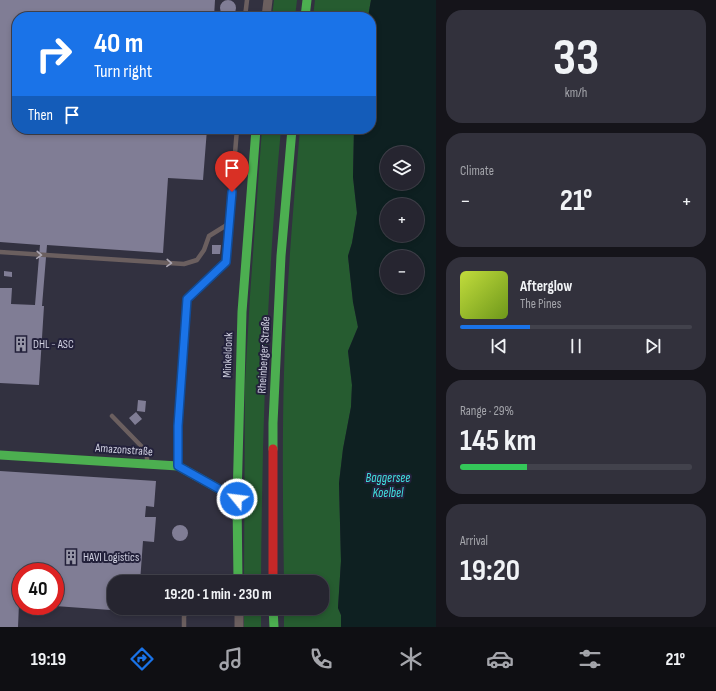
<!DOCTYPE html>
<meta charset="utf-8">
<style>
:root{--surface:#262530;--page:#32313c;--text:#f1f3f6;--muted:#a4a5ab;--line:#42424c;--accent:#1a73e8}
body{margin:0;font-family:"Sofia Sans Condensed",sans-serif;background:var(--page);color:var(--text);height:100vh;display:flex;flex-direction:column;font-size:15px;white-space:nowrap}
*{box-sizing:border-box;margin:0}
p{font-size:13px;color:var(--muted)}
.icon{flex:none;width:22px;height:22px;fill:none;stroke:currentColor;stroke-width:2;stroke-linecap:round;stroke-linejoin:round}
.map{position:relative;flex:1;overflow:hidden}
.side{display:flex;flex-direction:column;gap:10px;padding:10px;background:#15141a;width:280px}
.side>*{flex:none}
.guide{position:absolute;left:12px;top:12px;width:364px;height:122px;border-radius:16px;box-shadow:0 2px 6px #0003,0 0 0 1px var(--line);background:#1a73e8;color:#fff;overflow:hidden}
.buttons{position:absolute;left:380px;top:146px;display:grid;gap:8px}
.buttons a{display:grid;place-items:center;width:44px;height:44px;border-radius:50%;background:var(--surface);box-shadow:0 2px 6px #0003,0 0 0 1px var(--line);font-size:20px}
.speed{position:absolute;left:12px;top:563px;display:flex;gap:8px;font-size:20px;font-weight:700;text-align:center}
.speed>*{display:grid;place-content:center;width:52px;height:52px;border-radius:50%;background:var(--surface);box-shadow:0 2px 6px #0003,0 0 0 1px var(--line);line-height:1}
.speed .limit{border:6px solid #d22;background:#fff;color:#111}
.pin{position:absolute;display:grid;place-items:center;width:34px;height:34px;color:#fff;margin:-41px -17px;border-radius:50% 50% 50% 0;rotate:-45deg;box-shadow:0 0 4px #0007}
.pin .icon{rotate:45deg}
.me{position:absolute;width:44px;margin:-22px;rotate:299deg;stroke-linejoin:round;filter:drop-shadow(0 0 3px #0008)}
.turn{display:flex;align-items:center;gap:14px;height:84px;padding:0 16px;font-size:18px}
.turn .icon{width:52px;height:52px;stroke-width:2.5}
.turn b{display:block;font-size:28px;line-height:34px}
.then{display:flex;align-items:center;height:38px;padding:0 16px;background:#0003;gap:8px;font-size:15px}
.big{font-size:30px;font-weight:700;line-height:1.1}
.side .tile{flex:1;display:flex;flex-direction:column;justify-content:center;gap:6px;min-width:0;padding:0 14px;border-radius:16px;background:var(--page)}
.side .dial{align-items:center;gap:0}
.dial b{font-size:52px;line-height:1}
.song{display:flex;align-items:center;gap:12px}
.cover{width:48px;height:48px;border-radius:6px;background:linear-gradient(135deg,hsl(70 70% 55%),hsl(80 70% 35%))}
.played{height:4px;border-radius:2px;background:linear-gradient(90deg,var(--accent) 30%,var(--line) 30%)}
.keys{display:flex;justify-content:space-around;direction:ltr}
.heat{display:flex;justify-content:space-between;align-items:center;font-size:22px;direction:ltr}
.charge{height:6px;border-radius:3px;background:linear-gradient(90deg,#34c759 29%,var(--line) 0)}
.trip{position:absolute;left:107px;top:575px;width:222px;height:40px;border-radius:16px;background:var(--surface);box-shadow:0 2px 6px #0003,0 0 0 1px var(--line);font-weight:700;line-height:40px;text-align:center}
.dock{display:flex;height:64px;justify-content:space-around;align-items:center;background:#0f0f13;color:var(--muted)}
.dock .icon{width:28px;height:28px}
.dock .current{color:var(--accent)}
.dock b{font-size:18px;color:var(--text)}
main{display:flex;flex:1;min-height:0}
.map>svg:first-child{display:block}
.green{fill:#265c30}
.water{fill:#0e2021;fill-rule:evenodd}
.building{fill:#807d95}
.lines{fill:none;stroke-linecap:round;stroke-linejoin:round}
.lane{stroke:#6b5f5f;stroke-width:4.5}
.street{stroke:#6b5f5f;stroke-width:9}
.fast{stroke:#4caf50;stroke-width:9}
.jam{stroke:#c62828;stroke-width:9}
.oneway{stroke:#ada8b4}
.route-casing{stroke:#114b97;stroke-width:10}
.route{stroke:#1a73e8;stroke-width:7}
.labels{text-anchor:middle;dominant-baseline:central;stroke-width:4;stroke-linejoin:round;paint-order:stroke}
.poi-label{font-size:12px;fill:#d0d0e1;stroke:#23213b;text-anchor:start}
.street-label{font-size:12px;fill:#d0d0e1;stroke:#23213b}
.water-label{font-size:13px;font-style:italic;fill:#41e0e0;stroke:#23213b}
</style>
<main>
<div class="map">
<svg width="436" height="627" viewBox="0 0 436 627">
<rect width="100%" height="100%" fill="#323140"/>
<path class="green" d="M274,0H297L295,17H272Z
M315,0H371L368,17H313Z
M262,129H281C267,280 262,431 261,582H244L245,383L250,296Z
M300,129H354L353,177L357,213L352,243L348,256L353,302L358,327L348,351L352,385L351,407L343,449L339,483L341,561L338,608L341,615V627H284V608H322V582H284C283,512 282,443 284,373C286,292 293,210 300,129Z
M244,608H261V627H244Z"/>
<path class="water" d="M371,0H436V627H341V615L338,608L341,561L339,483L343,449L351,407L352,385L348,351L358,327L353,302L348,256L352,243L357,213L353,177L354,129H371V17H368ZM387,153H417V183H387ZM387,205H417V235H387ZM387,257H417V287H387Z"/>
<path class="building" d="M220 8a8 8 0 1 1 16 0a8 8 0 1 1-16 0Z
M0,0H215L214,17H17V129H207L203,180L168,178L163,253L47,245L42,306H44L39,385L0,383V288H12L11,304L35,305L40,245L0,242Z
M212,245H221L220,254H212Z
M4,271L12,272V277L4,276Z
M138,400L146,401L145,412L137,411Z
M136,412L142,419L135,425L129,418Z
M0,471L156,481L154,507L146,506L145,517H156L154,542L143,541L140,582H114V608H138V612L55,606V572H21V604H19L18,627H0Z
M172 533a8 8 0 1 1 16 0a8 8 0 1 1-16 0Z"/>
<g class="lines">
<path class="lane" d="M245,17L247,0
M0,252L184,264L197,260L204,250L209,236L230,223
M112,416L147,452V464
M178,465V426L187,299L226,262L237,129
M184,627V617L186,608"/>
<path class="street" d="M266,17L268,0
M239,608V627"/>
<path class="fast" d="M305,17L307,0
M273,449V423L281,256L292,129
M0,455L178,466L237,499
M238,582L237,499L242,312L256,129
M273,608L274,627"/>
<path class="jam" d="M273,449V582"/>
</g>
<defs><path id="oneway-chevron" d="M-2-3.5L2.5 0L-2 3.5" fill="none" stroke-width="1.6" stroke-linecap="round" stroke-linejoin="round"/></defs>
<g class="oneway">
<use href="#oneway-chevron" transform="translate(39 255) rotate(4)"/>
<use href="#oneway-chevron" transform="translate(169 263) rotate(3)"/>
</g>
<g class="lines">
<g class="route-casing">
<path id="route" d="M232,192L226,262L187,299L178,426V466L237,499"/>
</g>
<use href="#route" class="route"/>
</g>
<defs>
<g id="building-bare" transform="scale(1.2)"><path d="M-4-6H4V6H1V3H-1V6H-4ZM-2.5-4.3h1.7v1.8h-1.7ZM.8-4.3h1.7v1.8H.8ZM-2.5-1h1.7V.8h-1.7ZM.8-1h1.7V.8H.8Z" fill="#9998a9" stroke="#23213b" stroke-width="2.5" paint-order="stroke"/></g>
</defs>
<g fill-rule="evenodd">
<use href="#building-bare" x="21" y="344"/>
<use href="#building-bare" x="71" y="557"/>
</g>
<g class="labels">
<g class="poi-label">
<text x="33" y="344">DHL - ASC</text>
<text x="83" y="557">HAVI Logistics</text>
</g>
<g class="street-label">
<text transform="translate(228 355) rotate(-88)">Minkeldonk</text>
<text transform="translate(264 355) rotate(-87)">Rheinberger Straße</text>
<text transform="translate(124 450) rotate(4)">Amazonstraße</text>
</g>
<g class="water-label">
<text x="388" y="478">Baggersee<tspan x="388" dy="15">Koelbel</tspan></text>
</g>
</g>
</svg>
<div class="buttons">
<a><svg class="icon" aria-label="layers" viewBox="0 0 24 24"><path d="M12 4l9 5-9 5-9-5zM3 14l9 5 9-5"/></svg></a>
<a>+</a>
<a>−</a>
</div>
<div class="speed"><div class="limit">40</div></div>
<div class="pin" style="left:232px;top:192px;background:#d93025"><svg class="icon" aria-label="arrive" viewBox="0 0 24 24"><path d="M6 21V4h12l-3 4 3 4H6"/></svg></div>
<svg class="me" style="left:237px;top:499px" viewBox="-20 -20 40 40"><circle r="17" fill="#1a73e8" stroke="#fff" stroke-width="3"/><path d="M0-11L8 9 0 5-8 9z" fill="#fff"/></svg>
<div class="trip">19:20 · 1 min · 230 m</div>
<div class="guide">
<div class="turn"><svg class="icon" aria-label="right" viewBox="0 0 24 24"><path d="M7 20v-9h11M14 6l5 5-5 5"/></svg><div><b>40 m</b>Turn right</div></div>
<div class="then">Then<svg class="icon" aria-label="arrive" viewBox="0 0 24 24"><path d="M6 21V4h12l-3 4 3 4H6"/></svg></div>
</div>
</div>
<section class="side">
<div class="tile dial"><b>33</b><p>km/h</p></div>
<div class="tile"><p>Climate</p>
<div class="heat"><a>−</a><b class="big">21°</b><a>+</a></div>
</div>
<div class="tile">
<div class="song"><i class="cover"></i><div><b>Afterglow</b><p>The Pines</p></div></div>
<div class="played"></div>
<div class="keys"><svg class="icon" aria-label="previous" viewBox="0 0 24 24"><path d="M18 5L8 12l10 7zM5 5v14"/></svg><svg class="icon" aria-label="pause" viewBox="0 0 24 24"><path d="M8 5v14M16 5v14"/></svg><svg class="icon" aria-label="next" viewBox="0 0 24 24"><path d="M6 5l10 7-10 7zM19 5v14"/></svg></div>
</div>
<div class="tile"><p>Range · 29%</p><b class="big">145 km</b><div class="charge"></div></div>
<div class="tile"><p>Arrival</p><b class="big">19:20</b></div>
</section>
</main>
<nav class="dock">
<b>19:19</b>
<svg class="icon current" aria-label="directions" viewBox="0 0 24 24"><path d="M12 3l9 9-9 9-9-9zM9 14v-3h6M13 9l2 2-2 2"/></svg>
<svg class="icon" aria-label="music" viewBox="0 0 24 24"><path d="M9 18V5l10-2v13"/><circle cx="6" cy="18" r="3"/><circle cx="16" cy="16" r="3"/></svg>
<svg class="icon" aria-label="phone" viewBox="0 0 24 24"><path d="M5 4h4l2 5-3 2q2 4 5 5l2-3 5 2v4C11 20 4 13 5 4z"/></svg>
<svg class="icon" aria-label="climate" viewBox="0 0 24 24"><path d="M12 3v18M4 7l16 10M4 17L20 7"/></svg>
<svg class="icon" aria-label="car" viewBox="0 0 24 24"><path d="M5 17H2v-5l4-1 3-4h7l3 4 3 1v5h-3M9 17h6M6 11h13"/><circle cx="7" cy="17" r="2"/><circle cx="17" cy="17" r="2"/></svg>
<svg class="icon" aria-label="filters" viewBox="0 0 24 24"><path d="M4 7h16M4 17h16"/><circle cx="9" cy="7" r="2"/><circle cx="15" cy="17" r="2"/></svg>
<b>21°</b>
</nav>
